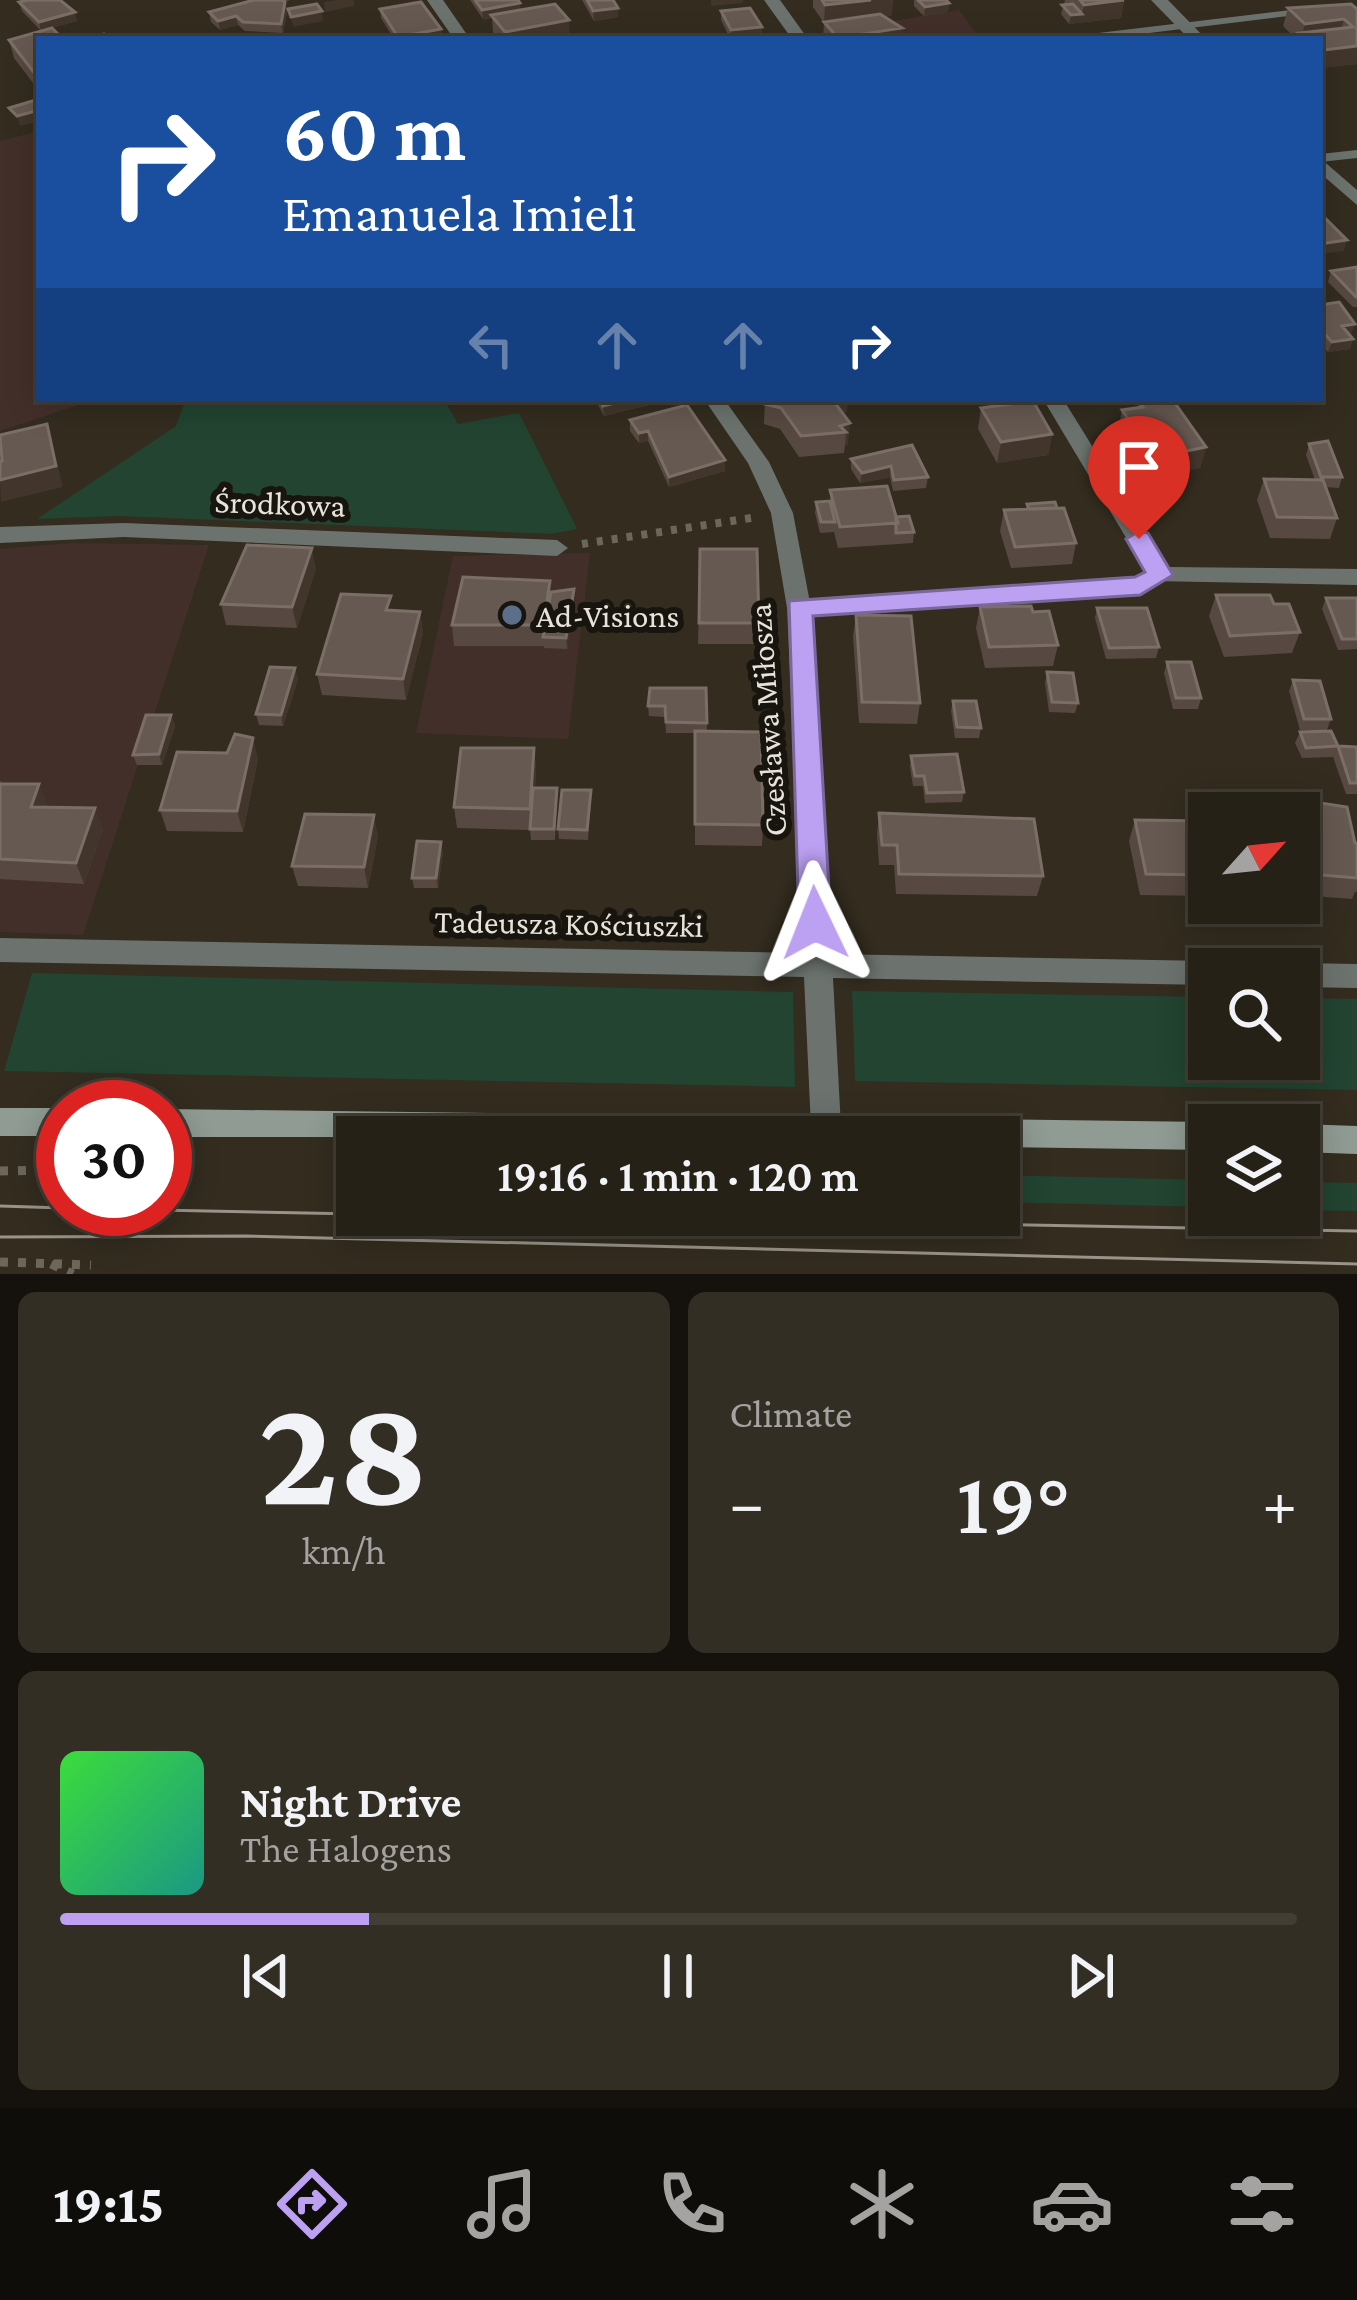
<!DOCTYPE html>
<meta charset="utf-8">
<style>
:root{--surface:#262117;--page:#322e24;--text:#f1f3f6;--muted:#a4a3a1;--line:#423e36;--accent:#bca0f2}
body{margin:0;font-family:"Crimson Pro",serif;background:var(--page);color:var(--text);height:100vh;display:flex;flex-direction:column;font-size:45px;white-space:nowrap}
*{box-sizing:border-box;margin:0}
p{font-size:39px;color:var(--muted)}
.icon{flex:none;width:66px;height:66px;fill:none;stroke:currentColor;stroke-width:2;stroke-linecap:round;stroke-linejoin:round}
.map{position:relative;height:1274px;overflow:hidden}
.side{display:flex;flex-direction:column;gap:18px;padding:18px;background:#15120d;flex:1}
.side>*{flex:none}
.guide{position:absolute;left:36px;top:36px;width:1287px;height:366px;border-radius:0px;box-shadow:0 6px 30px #0003,0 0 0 3px var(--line);background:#1a4fa0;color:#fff;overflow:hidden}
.needle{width:78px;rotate:63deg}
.buttons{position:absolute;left:1188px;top:792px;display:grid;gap:24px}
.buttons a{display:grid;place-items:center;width:132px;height:132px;border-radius:0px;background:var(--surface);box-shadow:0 6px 30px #0003,0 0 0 3px var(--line);font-size:60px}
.speed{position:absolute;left:36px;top:1080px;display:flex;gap:24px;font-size:60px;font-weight:700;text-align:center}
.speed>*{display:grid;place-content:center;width:156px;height:156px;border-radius:50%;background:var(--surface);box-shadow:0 6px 30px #0003,0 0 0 3px var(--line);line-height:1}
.speed .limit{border:18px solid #d22;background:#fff;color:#111}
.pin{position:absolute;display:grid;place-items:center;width:102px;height:102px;color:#fff;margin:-123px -51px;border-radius:50% 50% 50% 0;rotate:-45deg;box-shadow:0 0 12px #0007}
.pin .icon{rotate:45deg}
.me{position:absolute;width:132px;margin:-66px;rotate:358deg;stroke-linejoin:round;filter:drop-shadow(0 0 9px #0008)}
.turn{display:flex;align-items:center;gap:42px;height:252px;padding:0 48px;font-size:54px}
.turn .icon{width:156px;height:156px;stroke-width:2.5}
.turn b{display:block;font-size:84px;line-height:102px}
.lanes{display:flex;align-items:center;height:114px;padding:0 48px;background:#0003;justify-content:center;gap:60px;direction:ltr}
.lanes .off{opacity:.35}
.big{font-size:90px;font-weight:600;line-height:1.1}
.side .tile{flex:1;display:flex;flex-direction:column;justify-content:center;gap:18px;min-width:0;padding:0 42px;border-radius:18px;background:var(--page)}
.side .dial{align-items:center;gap:0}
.dial b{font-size:156px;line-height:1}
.song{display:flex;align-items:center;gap:36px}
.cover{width:144px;height:144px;border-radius:18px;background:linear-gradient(135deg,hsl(120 70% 55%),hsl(170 70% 35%))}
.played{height:12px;border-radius:6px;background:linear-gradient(90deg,var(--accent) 25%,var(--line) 25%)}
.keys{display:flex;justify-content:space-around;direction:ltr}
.heat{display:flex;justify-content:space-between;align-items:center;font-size:66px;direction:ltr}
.side .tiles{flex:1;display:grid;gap:18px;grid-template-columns:1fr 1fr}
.tile:last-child{grid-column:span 2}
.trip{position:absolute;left:336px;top:1116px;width:684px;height:120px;border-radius:0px;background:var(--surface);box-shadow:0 6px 30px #0003,0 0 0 3px var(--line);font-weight:600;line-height:120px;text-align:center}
.tabs{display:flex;height:192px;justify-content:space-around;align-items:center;background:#0f0d09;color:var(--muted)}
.tabs .icon{width:84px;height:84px}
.tabs .on{color:var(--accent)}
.tabs b{font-size:54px;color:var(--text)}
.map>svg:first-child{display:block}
.commercial{fill:#432f2a}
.green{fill:#224431}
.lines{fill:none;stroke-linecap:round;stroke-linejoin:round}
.path-far1{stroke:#6d665b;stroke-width:8;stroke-dasharray:6 9;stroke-linecap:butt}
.path{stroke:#6d665b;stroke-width:9;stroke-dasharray:8 10;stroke-linecap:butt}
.lane{fill:#6c736e;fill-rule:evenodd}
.street{fill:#6c736e;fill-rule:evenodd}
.secondary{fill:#8f9b93;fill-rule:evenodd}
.tram{stroke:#999389;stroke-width:3}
.wall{fill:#574941}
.shaded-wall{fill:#42362c}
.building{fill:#665951;stroke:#7a6e66;stroke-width:3}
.route{fill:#bca0f2;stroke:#7a689d;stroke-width:3}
.service-dot{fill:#5c6f8a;stroke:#18150f;stroke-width:4.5}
.labels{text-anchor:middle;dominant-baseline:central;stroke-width:12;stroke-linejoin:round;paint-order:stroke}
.street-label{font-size:33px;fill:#e7e2da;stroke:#18150f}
.poi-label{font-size:33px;fill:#e7e2da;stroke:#18150f;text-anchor:start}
</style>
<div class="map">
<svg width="1357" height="1274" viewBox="0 0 1357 1274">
<rect width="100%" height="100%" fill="#332c1f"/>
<path class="commercial" d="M959,10L981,39L811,35Z
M39,131V399H96L0,431V141Z
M72,543L209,545L83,935L0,932V549Z
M590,553L568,739L416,733L453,556Z"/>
<path class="green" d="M186,399H444L458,424L519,413L577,529L552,534L119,516L37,519L176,426Z
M32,973L793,992L795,1087L4,1071Z
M852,991L1209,997V1059H1299V998L1357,999V1090L855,1081Z
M999,1175L1209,1180V1207L999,1202Z
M1299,1182L1357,1183V1211L1299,1210Z"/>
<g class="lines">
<path class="path-far1" d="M582,544L751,518"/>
<path class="path" d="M0,1171L63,1170
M0,1262L91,1265
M51,1264L73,1274"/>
<path class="lane" d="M1308,8L1313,11L1312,13L1100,39H1068L1073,36Z
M1357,150V158L1320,162V154Z
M1160,570L1168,575C1150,590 1128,593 1105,598L799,614L791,608L799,602L1105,586L1136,580Z"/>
<path class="street" d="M427,0H443L470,39H454Z
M764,0H780L808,39H792Z
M1151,0H1168L1206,39H1189Z
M1320,158L1357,190V205L1320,173Z
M704,399H724L769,462L793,513L811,608L831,954L1209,961L1221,969H1209V985L833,978L841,1127L837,1137H815L811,1127L804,977L0,962V938L803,953L787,608L771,513L748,463Z
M1043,399H1063L1167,567L1357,569V585L1152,581Z
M124,523L557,540L568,548L557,556L124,537L0,543V527Z
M1299,963L1357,964V988L1299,987V969H1288Z"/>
<path class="secondary" d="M0,1108H63V1136H0Z
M165,1109L1209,1122L1217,1125H1209V1150L999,1147V1137H165Z
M1299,1124L1357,1126V1154L1299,1152V1125H1296Z"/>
<path class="tram" d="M0,1206L63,1208
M109,1209L357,1214
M481,1215L1357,1231
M0,1237L246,1236L1357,1264"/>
</g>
<path class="wall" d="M254,0H290L285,2L287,12L283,33L245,31L238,25L220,30L211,22L209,12Z
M470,0H518L520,10L570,39H497L493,33L492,18L483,19Z
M582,0H613L618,8V17L594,21Z
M813,0H893L891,16H884L901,39H823L824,23L813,7Z
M914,0H946L949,3L948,12L924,16L914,6Z
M1065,0H1124L1121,18L1069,24L1061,14Z
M19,2L77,21L41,31L22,11Z
M1288,8L1357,9V64L1320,68V39H1296L1283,26Z
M380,9L441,29L442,38L394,39L381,18Z
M721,11L762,37L730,39L721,20Z
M39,39V91L14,58L9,40Z
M1357,267V307H1353L1328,282L1331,271Z
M1320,305L1351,335L1353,339L1350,349L1328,352L1320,343Z
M595,399H653V404L604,416Z
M765,399L847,412L842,413L848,444L845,445L844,453L799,457L780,429L764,424Z
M1153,399H1200L1174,403L1206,447L1200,468L1166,474L1155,458L1137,460L1118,431L1122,410L1137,408L1139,401Z
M981,408L1052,434L1048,455L997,463L978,429Z
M630,420L725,471L669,487L648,441L639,443L630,431Z
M1309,444L1342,477L1339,488L1326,487L1337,518L1330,539L1270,538L1257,500L1264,479L1315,480L1306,455Z
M851,459L928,477L926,488L893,491L890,477L860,483L851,469Z
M830,490L896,517L914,532L913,543L838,548L834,532L820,533L815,513L816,502L830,501Z
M1027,504L1076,543L1072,564L1011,568L1000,531L1004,510L1026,509Z
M700,549L759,623L758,644H698Z
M316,569L297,628L226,625L221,604Z
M551,592L574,600L567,649L544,648V646H454L452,625Z
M1216,595L1274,604L1300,632L1292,653L1224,657L1209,616Z
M1326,598H1357V649L1338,650L1322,609Z
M980,607L1033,612L1058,645L1053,666L985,668L976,628Z
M1097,608L1159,647L1156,658L1106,659L1095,618Z
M393,611L420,612L423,633L406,700L322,695L317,674Z
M856,615L920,703L917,724L859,723L853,636Z
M1167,662L1201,698L1198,709H1173L1164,673Z
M1047,672L1078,703L1075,713L1049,712L1045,683Z
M298,679L283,726L259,725L256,714Z
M1293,680L1331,719L1327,730H1300L1289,691Z
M706,688L707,731L763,825L762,846L695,845V733H666L665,717L649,716L648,706Z
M953,701L981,728L979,738H955L951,711Z
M171,715L175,726L162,765H137L133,755Z
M1300,732L1338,746L1333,757L1302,758L1295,743Z
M1338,746L1357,747V794H1346L1333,757Z
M534,748L536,769L535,788L557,798L555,840H531L530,830L457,828L454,807Z
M911,756L964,792L962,802L925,803L923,786H913L910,767Z
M258,759L243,832L167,831L160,810Z
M0,780L2,784L47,805L46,807L103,829L84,884L0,879Z
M1255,793L1347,807L1355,843H1357V892H1355L1352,899L1299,895V813H1248Z
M591,801L588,840L559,839L558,829Z
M879,813L1043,876L1037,896L896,894L894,865H879L877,834Z
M1135,820L1209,826V896L1140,895L1129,841Z
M378,836L368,888L298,886L292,866Z
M443,852L438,888H414L412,878Z"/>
<path class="shaded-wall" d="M337,0H354V6L325,12L324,2Z
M711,0H743V3L711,6Z
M871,0H893L891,16L824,24L825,5Z
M1124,0L1121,18L1069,24L1071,15L1082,14L1084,5Z
M285,2L287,12L283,33L281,24Z
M520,3L521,12L483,19L482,10Z
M949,3L948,12L924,16L925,7Z
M618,8V17L594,21L593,11Z
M322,11L323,21L293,27L291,17Z
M75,12L77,21L41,31L39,22Z
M236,16L238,25L220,30L218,21Z
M1344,19L1339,38L1302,35L1305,24Z
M569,20L570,39H505V32Z
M762,27V37L731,39V30Z
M902,28L901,39H838Z
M441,29L442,38L398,39V37Z
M1357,44V64L1320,68L1324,50Z
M39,110V121L20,126L17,116Z
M1347,240L1344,251L1320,254V244Z
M1355,324L1351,335L1339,337L1342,326Z
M1353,339L1350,349L1328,352L1332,342Z
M631,399H653V404L604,416L603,406Z
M829,399H848L847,412L828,416Z
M1172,399H1200L1170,403Z
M850,423L848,444L845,445L846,432L840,426Z
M47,424L63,487L1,502L0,480Z
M648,431V441L639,443V433Z
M1052,434L1048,455L997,463L1001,442Z
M1160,437L1155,458L1137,460L1142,440Z
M1206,447L1200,468L1166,474L1172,454Z
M725,460V471L669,487V477Z
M891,466L890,477L860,483L862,473Z
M312,548L316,569L297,628L292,607Z
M574,589V600L567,649L566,638Z
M420,612L423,633L406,700L403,679Z
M295,668L298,679L283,726L281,715Z
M171,715L175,726L162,765L159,754Z
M253,738L258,759L243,832L237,811Z
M534,748L536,769L532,830L530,809Z
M39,784L47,805L39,828L31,807Z
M95,808L103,829L84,884L76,863Z
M374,815L378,836L368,888L364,867Z
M441,842L443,852L438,888L436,878Z"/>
<path class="building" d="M28,0H60L75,12L39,22L19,2Z
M254,0H283L285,2L281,24L243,22L236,16L218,21L209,12Z
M475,0H518L520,3L482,10Z
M587,0H613L618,8L593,11Z
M822,0H871L825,5Z
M918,0H946L949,3L925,7Z
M1080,0H1124L1084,5Z
M421,2L441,29L398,37L380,9Z
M317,4L322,11L291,17L288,9Z
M555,4L569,20L505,32L491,15Z
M1073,4L1082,14L1071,15L1062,5Z
M1351,4L1357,9V46L1324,50L1320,47V39H1308L1299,33L1353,27L1344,19L1305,24L1288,8Z
M750,8L762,27L731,30L721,11Z
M880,14L902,28L838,38L824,22Z
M52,28L63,39H39V79L9,40Z
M1146,32L1153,39H1104L1103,37Z
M104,34L109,39H86Z
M39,99V110L17,116L9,108Z
M1320,218H1325L1347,240L1320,244Z
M1357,267V297H1356L1331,271Z
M1339,302L1355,324L1342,326L1353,339L1332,342L1320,329V305Z
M599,399H631L603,406Z
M765,399H832L850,423L840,426L846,432L801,436L781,408L765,404Z
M1153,399H1172L1206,447L1172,454L1160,437L1142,440L1122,410L1143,407L1139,401Z
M1033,401L1052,434L1001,442L981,408Z
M687,405L725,460L669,477L648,431L639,433L630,420Z
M47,424L56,466L0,480V461H2L0,435Z
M1328,441L1342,477H1321L1309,444Z
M912,445L928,477L894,480L891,466L862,473L851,459Z
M1264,479L1323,480L1337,518L1277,517Z
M887,486L898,523L840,527L830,490Z
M830,501L835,522H821L816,502Z
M1055,502L1057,508L1029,509L1027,504Z
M1064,508L1076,543L1015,547L1004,510Z
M909,516L914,532L896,533V517Z
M247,545L312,548L292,607L221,604Z
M700,549H757L759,623H699Z
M463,577L550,581L543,625H452Z
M574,589L566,638L543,637L551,592Z
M341,594L391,596L386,610L420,612L403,679L317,674Z
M1216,595H1270L1274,604H1289L1300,632L1230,636Z
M1326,598H1357V639H1342Z
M1031,606L1033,612L1049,611L1058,645L989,647L980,607Z
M1097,608H1147L1159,647L1109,648Z
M856,615L911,616L920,703L862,702Z
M1167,662H1191L1201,698H1176Z
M270,667L295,668L281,715L256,714Z
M1047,672L1073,673L1078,703L1052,702Z
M1293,680L1320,681L1331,719H1304Z
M650,688H706L707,723L666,722L665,706H648Z
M953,701H976L981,728L957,727Z
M146,715H171L159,754L133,755Z
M695,731L761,732L763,825L695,824Z
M1331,731L1338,746L1306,748L1300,732Z
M235,734L253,738L237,811L160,810L177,752L227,753Z
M1338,746L1357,747V783H1350Z
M461,748H534L530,809L454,807Z
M957,754L964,792L927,793L924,776H915L911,756Z
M0,784H39L31,807L95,808L76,863L0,859Z
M533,788H557L554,829H530Z
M562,790H591L587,830L558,829Z
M1255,793L1347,807L1355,843H1357V878L1299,873V813H1261Z
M879,813L1034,819L1043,876L899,874L897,845H882Z
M305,814L374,815L364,867L292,866Z
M1135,820L1208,821L1209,875L1146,874Z
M417,841L441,842L436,878H412Z"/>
<path class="route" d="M1139,531L1148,533L1173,575L1140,595L813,616L831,923L815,936L804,932L799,923L789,601L1135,577L1145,572L1126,539Z"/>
<circle class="service-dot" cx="512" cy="615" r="12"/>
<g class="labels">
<g class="street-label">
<text transform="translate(280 503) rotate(2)">Środkowa</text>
<text transform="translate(767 720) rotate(-94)">Czesława Miłosza</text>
<text transform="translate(569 923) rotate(1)">Tadeusza Kościuszki</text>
</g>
<g class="poi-label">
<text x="536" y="615">Ad-Visions</text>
</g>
</g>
</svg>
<div class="buttons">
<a><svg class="needle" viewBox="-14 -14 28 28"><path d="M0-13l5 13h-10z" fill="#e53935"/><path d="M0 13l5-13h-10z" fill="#a4a3a1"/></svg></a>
<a><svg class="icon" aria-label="search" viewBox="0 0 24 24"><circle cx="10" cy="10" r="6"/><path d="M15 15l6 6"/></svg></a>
<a><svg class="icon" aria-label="layers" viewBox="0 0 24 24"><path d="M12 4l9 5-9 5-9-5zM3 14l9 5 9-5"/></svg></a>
</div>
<div class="speed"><div class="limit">30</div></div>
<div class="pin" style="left:1139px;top:539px;background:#d93025"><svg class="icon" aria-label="arrive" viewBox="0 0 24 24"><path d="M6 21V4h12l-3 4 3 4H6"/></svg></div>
<svg class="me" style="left:815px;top:923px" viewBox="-20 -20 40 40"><path d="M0-17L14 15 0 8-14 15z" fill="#bca0f2" stroke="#fff" stroke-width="4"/></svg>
<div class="trip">19:16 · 1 min · 120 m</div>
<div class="guide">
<div class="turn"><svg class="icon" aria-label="right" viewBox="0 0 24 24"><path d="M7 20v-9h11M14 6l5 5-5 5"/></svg><div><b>60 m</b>Emanuela Imieli</div></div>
<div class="lanes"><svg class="icon off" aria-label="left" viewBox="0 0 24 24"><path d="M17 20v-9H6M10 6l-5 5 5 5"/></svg><svg class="icon off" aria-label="ahead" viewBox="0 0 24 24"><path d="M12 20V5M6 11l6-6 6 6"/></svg><svg class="icon off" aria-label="ahead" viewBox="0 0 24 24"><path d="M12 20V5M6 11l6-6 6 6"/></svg><svg class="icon" aria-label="right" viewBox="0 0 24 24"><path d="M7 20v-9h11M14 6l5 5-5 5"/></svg></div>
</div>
</div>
<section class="side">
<div class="tiles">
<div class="tile dial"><b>28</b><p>km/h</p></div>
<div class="tile"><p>Climate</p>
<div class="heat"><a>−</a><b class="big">19°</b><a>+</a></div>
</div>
<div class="tile">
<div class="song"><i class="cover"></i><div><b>Night Drive</b><p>The Halogens</p></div></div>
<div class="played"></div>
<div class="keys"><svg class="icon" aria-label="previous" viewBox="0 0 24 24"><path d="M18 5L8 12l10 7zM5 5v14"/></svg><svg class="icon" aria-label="pause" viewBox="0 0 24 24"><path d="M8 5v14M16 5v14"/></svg><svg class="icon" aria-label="next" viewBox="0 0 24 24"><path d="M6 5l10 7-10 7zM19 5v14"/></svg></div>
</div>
</div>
</section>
<nav class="tabs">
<b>19:15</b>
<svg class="icon on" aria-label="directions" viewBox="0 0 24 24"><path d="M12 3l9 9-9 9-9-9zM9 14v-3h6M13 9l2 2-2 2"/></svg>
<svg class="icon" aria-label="music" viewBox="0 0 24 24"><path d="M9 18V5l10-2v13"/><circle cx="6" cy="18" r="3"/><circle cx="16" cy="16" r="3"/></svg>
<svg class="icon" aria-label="phone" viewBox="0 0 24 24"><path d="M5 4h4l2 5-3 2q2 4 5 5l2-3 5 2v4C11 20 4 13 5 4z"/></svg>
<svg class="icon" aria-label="climate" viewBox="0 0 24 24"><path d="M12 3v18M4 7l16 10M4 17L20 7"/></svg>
<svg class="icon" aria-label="car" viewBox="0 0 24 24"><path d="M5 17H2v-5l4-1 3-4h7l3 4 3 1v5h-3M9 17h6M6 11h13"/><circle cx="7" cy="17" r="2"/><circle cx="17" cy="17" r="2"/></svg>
<svg class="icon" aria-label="filters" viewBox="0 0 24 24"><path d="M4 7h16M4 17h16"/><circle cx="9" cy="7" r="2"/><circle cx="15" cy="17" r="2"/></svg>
</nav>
